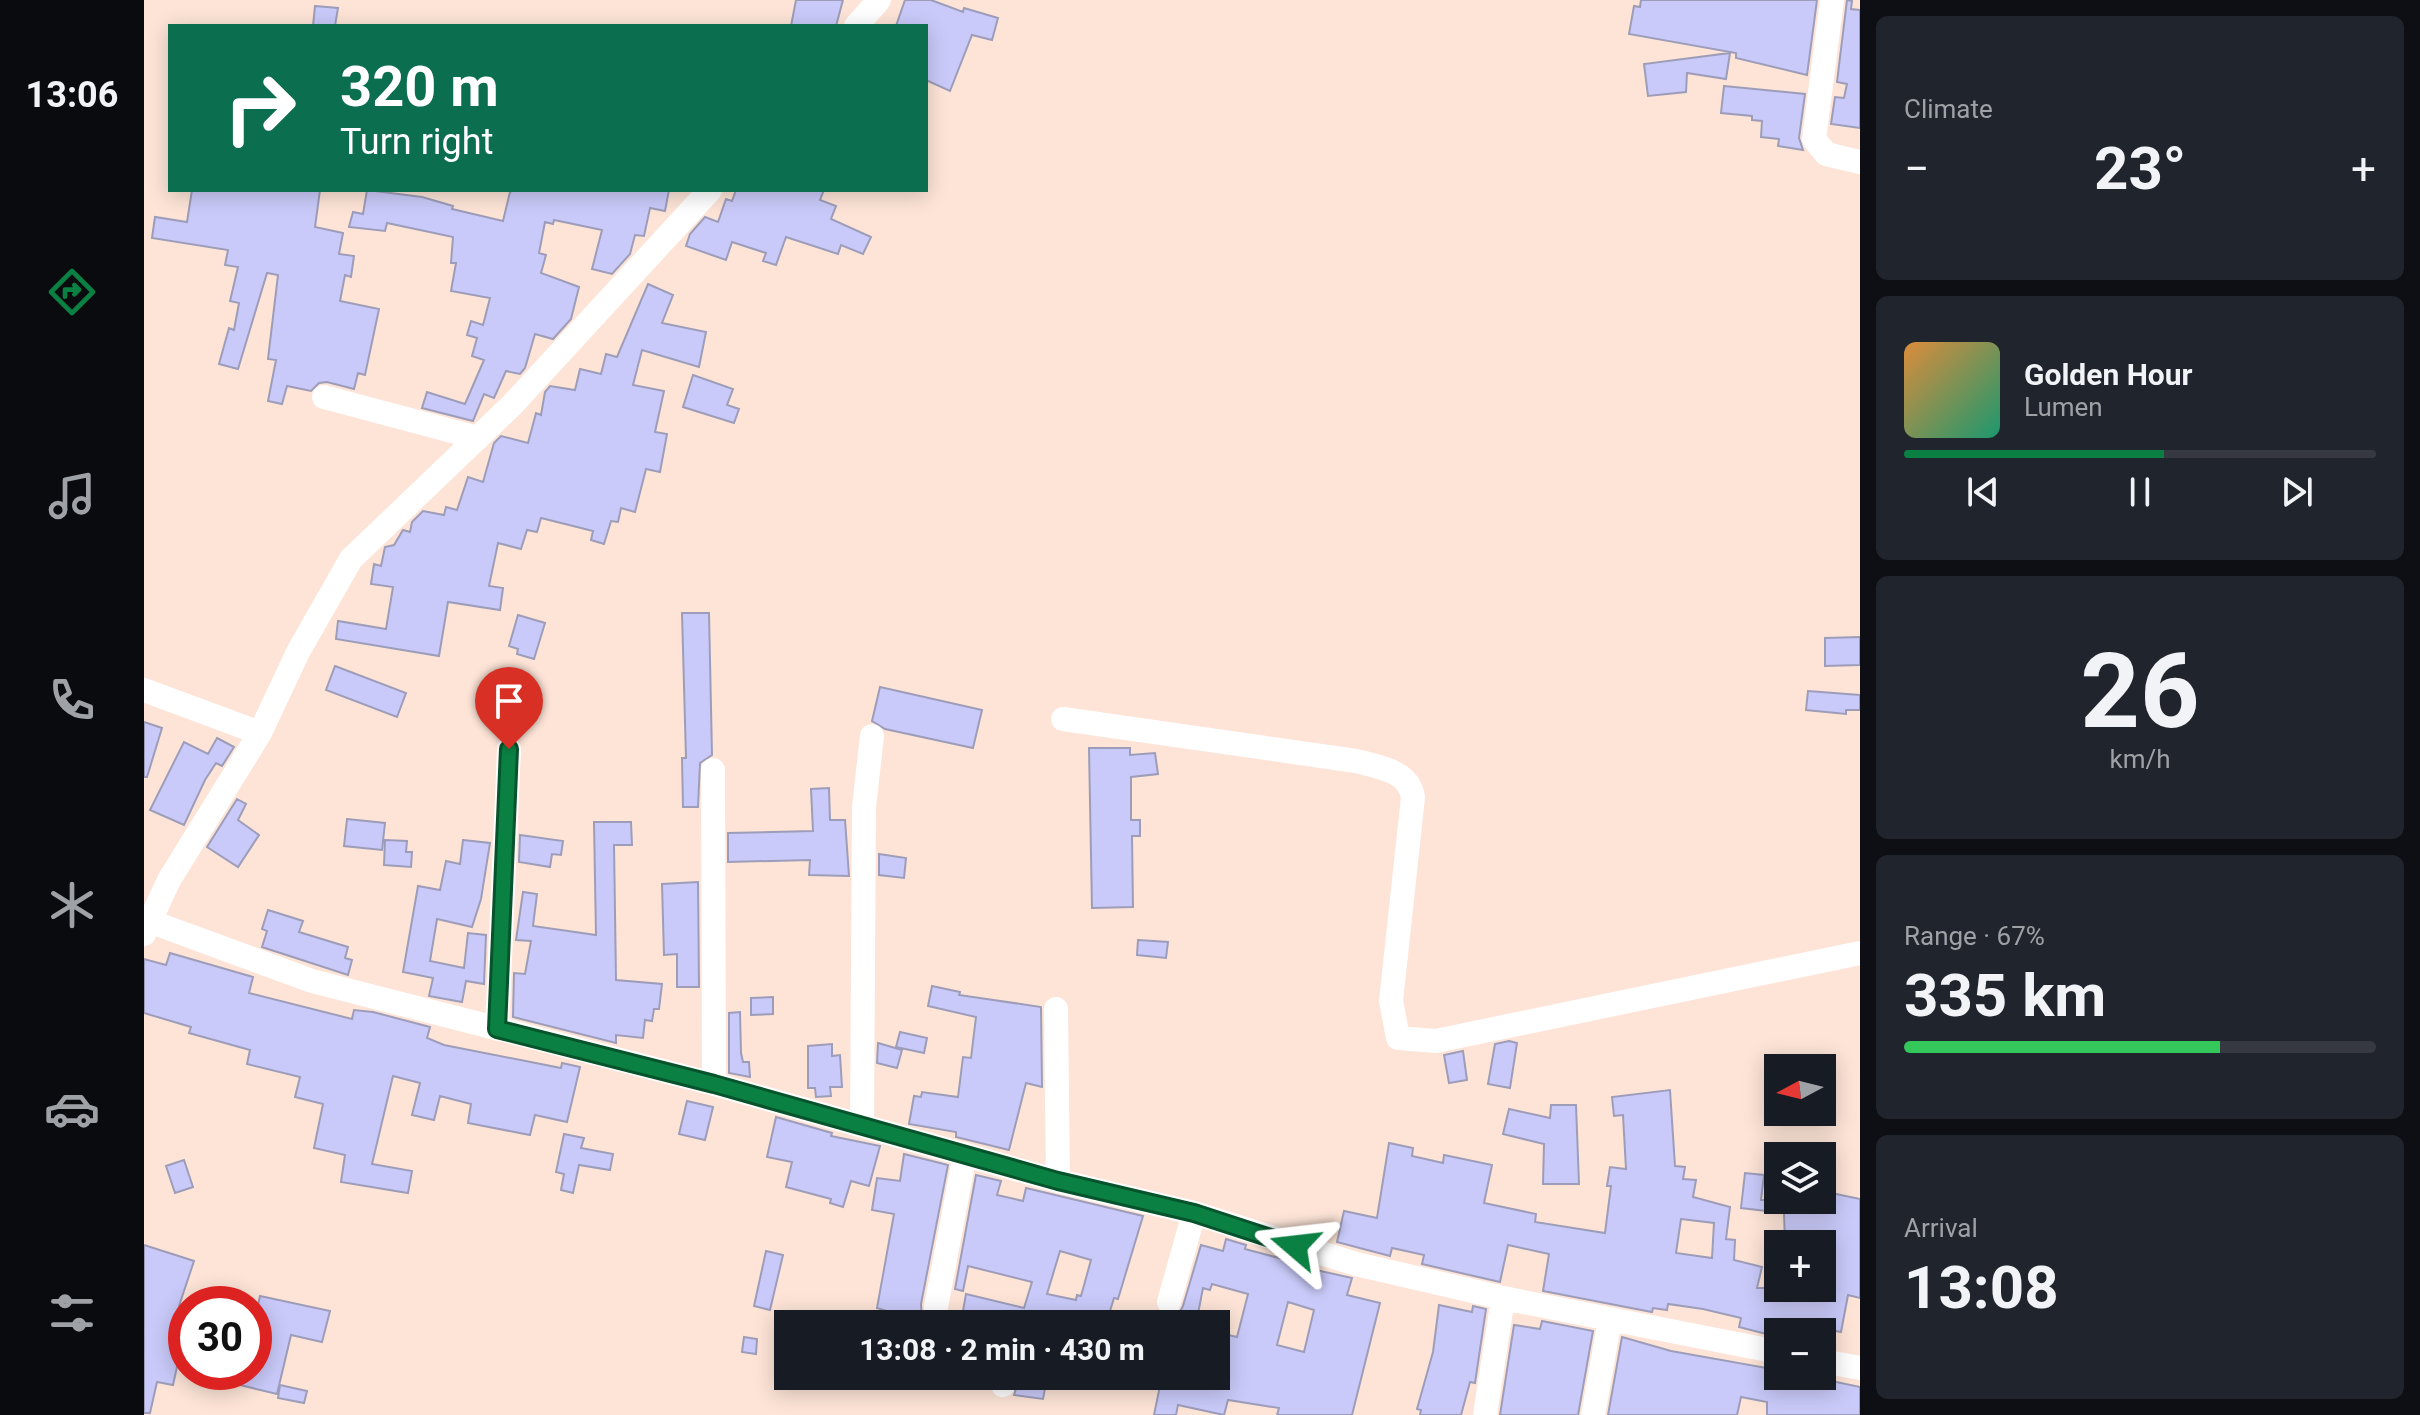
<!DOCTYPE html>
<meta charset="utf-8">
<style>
:root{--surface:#171b24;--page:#20242c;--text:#f1f3f6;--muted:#9ea1a6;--line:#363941;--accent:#0b8043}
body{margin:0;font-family:Roboto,sans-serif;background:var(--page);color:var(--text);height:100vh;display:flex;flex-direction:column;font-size:30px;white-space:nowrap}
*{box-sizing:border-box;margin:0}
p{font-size:26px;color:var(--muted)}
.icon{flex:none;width:44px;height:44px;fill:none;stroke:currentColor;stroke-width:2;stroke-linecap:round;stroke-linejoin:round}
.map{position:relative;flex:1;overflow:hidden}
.panel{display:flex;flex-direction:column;gap:16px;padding:16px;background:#0d0f14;width:560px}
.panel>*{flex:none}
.top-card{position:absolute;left:24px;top:24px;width:760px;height:168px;border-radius:0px;box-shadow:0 4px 20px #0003;background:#0b6e4f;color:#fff;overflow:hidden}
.needle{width:52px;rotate:263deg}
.buttons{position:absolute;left:1620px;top:1054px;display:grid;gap:16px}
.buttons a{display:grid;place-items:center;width:72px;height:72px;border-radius:0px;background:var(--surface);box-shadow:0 4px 20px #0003;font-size:40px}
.speed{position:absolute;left:24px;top:1286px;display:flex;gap:16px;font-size:40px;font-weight:700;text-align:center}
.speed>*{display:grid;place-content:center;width:104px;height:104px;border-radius:50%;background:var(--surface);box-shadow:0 4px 20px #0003;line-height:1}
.speed .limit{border:12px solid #d22;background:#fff;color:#111}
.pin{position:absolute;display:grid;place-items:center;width:68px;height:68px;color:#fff;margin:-82px -34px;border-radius:50% 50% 50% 0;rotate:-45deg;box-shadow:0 0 8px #0007}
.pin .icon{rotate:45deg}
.me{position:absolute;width:88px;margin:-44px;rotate:287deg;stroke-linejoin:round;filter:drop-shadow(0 0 6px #0008)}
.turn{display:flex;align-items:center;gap:28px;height:168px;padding:0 40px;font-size:36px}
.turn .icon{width:104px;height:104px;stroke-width:2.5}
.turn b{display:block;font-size:56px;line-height:68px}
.big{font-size:60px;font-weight:700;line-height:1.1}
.panel .widget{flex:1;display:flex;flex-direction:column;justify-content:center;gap:12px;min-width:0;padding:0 28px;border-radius:12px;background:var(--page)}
.panel .dial{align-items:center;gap:0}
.dial b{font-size:104px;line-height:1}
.song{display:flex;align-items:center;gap:24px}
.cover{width:96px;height:96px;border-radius:12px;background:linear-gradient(135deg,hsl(30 70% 55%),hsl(160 70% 35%))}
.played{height:8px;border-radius:4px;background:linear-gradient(90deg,var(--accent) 55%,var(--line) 55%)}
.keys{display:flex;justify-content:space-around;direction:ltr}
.heat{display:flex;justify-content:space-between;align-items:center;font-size:44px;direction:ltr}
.charge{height:12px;border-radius:6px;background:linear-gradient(90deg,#34c759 67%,var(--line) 0)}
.trip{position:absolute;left:630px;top:1310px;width:456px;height:80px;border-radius:0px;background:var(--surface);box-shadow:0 4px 20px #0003;font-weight:700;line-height:80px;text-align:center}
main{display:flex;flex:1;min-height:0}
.tab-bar{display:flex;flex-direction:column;width:144px;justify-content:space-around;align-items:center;background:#090b0e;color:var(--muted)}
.tab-bar .icon{width:56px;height:56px}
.tab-bar .active{color:var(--accent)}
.tab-bar b{font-size:36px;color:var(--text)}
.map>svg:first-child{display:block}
.building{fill:#cacafa;stroke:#9d9db9;stroke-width:2;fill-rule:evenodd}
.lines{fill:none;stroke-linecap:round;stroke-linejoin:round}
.minor{stroke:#fff;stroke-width:24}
.route-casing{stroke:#07532c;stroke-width:20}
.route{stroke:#0b8043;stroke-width:14}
</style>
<main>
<nav class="tab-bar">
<b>13:06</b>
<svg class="icon active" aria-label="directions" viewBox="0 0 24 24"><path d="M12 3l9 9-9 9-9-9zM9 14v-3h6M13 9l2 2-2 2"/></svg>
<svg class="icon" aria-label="music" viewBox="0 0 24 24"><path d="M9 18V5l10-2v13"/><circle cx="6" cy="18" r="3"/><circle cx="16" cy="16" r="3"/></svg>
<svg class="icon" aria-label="phone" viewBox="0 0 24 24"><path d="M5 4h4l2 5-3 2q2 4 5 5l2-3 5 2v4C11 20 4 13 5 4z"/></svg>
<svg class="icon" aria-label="climate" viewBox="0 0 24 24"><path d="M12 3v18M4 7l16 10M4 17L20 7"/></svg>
<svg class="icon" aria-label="car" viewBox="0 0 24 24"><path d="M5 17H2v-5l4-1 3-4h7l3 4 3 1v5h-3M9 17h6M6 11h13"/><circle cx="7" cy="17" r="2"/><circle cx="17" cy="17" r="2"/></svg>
<svg class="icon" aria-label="filters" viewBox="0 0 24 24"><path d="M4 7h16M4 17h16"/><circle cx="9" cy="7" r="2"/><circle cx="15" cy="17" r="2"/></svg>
</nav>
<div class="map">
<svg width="1716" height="1415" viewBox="0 0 1716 1415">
<rect width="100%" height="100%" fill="#fde4d7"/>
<path class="building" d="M652,0H699L692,26H647Z
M761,0H787L819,12L820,8L854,18L848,40L828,35L806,91L782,80V26H752Z
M1497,0H1673L1663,75L1592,58V53L1485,34L1490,6L1496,7Z
M1703,0L1708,1L1707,9L1716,10V128L1687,124L1691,97L1700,98L1703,84L1693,82Z
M171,6L194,8L191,26H169Z
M1586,53L1582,79L1543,73L1542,92L1504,96L1500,64Z
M1580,86L1661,94L1655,138L1659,150L1634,146L1635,139L1617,137L1618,121L1608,120V116L1577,113Z
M48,190H176L171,227L199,233L195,254L210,256L207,277L201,275L196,301L235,309L221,375L214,373L210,389L183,382L175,383L167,391L143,386L138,404L124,401L132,360L124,359L134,275L123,273L94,369L75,364L85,328L90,330L95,303L86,301L94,267L81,265L84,250L8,238L11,217L43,222Z
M223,190L278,197L309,206L308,209L359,221L366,192L370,190H525L521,211L506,208L500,236L491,235L486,254L468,274L448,269L458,230L410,220L409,224L401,222L395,253L402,255L397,273L435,287L427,319L409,339L391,334L381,368L376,374L362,371L350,398L340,394L329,421L278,408L283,392L321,404L340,360L328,356L333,338L323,335L327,321L339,325L346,298L307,291L312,263H307L309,237L243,223L241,231L205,227L209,212L219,214Z
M592,190H680L676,200L692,206L687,219L727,237L719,254L697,245L694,254L642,237L632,265L619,261L622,253L588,242L582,260L542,246L546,234L561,217L574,222L582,199L588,201Z
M504,284L529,295L518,323L562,332L555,367L498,350L489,385L520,391L511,432L523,434L516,472L502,469L491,512L477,508L474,522L467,521L460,544L447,540L449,531L397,518L393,532L383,530L377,549L354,543L345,586L359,588L356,610L304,602L295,656L192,639L194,621L242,629L249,587L227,584L230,564L237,566L241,547L250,545L259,530L266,532L268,522L279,511L300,515L302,507L313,510L324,477L339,482L350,443L357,436L384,443L392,413L397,415L401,392L406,386L431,390L436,369L457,374L462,354L473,357Z
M549,375L589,389L583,405L595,409L590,423L539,407Z
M538,613H565L568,755L556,763L554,807H539L538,758H542Z
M374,615L401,623L390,659L373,654L374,649L365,646Z
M1716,637V665L1681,666V638Z
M191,666L262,693L253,717L182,690Z
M736,687L838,710L829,748L741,729L728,721Z
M1664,691L1716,695V710H1702V714L1662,710Z
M0,722L18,728L3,777H0Z
M73,738L90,747L78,766L72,763L61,780L40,825L6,810L40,742L64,754Z
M945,748H986V755L1011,753L1014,774L987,777V820H996V836H988L989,907L948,908Z
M685,788L686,820H701L705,876L665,875L666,860L584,862V833L669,831L667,789Z
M93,799L102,804L94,820L115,835L94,867L63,847Z
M203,819L241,823L238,850L200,846Z
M450,822H487L488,845H470L472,980L518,984L515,1009H510L508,1021L501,1020L499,1038L472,1035V1043L369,1017L370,973L381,974L387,941L372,940L379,892L393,894L389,926L452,935Z
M376,835L419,841L417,855L408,854L406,867L375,862Z
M241,840L263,841L262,852H268L267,867L240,865Z
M319,840L346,843L337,899L328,927L293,919L286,961L320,968L324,933L342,935L340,984L322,981L318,1002L285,996L289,978L259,972L274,886L296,890L302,861L316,864Z
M735,854L762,858L760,878L735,875Z
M554,882L555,987H533V954L520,955L518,884Z
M124,910L159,921L155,932L204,947L201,958L208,960L204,975L118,947L123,931L118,929Z
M994,940L1024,942L1022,958L993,955Z
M26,953L109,977L105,993L208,1019L210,1010L229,1012L286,1027L283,1038L300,1045L417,1068L418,1063L436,1067L423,1122L391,1115L386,1135L324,1123L327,1104L296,1096L290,1120L268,1115L276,1083L249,1076L228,1164L268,1171L264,1193L197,1182L201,1155L170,1148L179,1104L151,1097L156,1077L103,1064L106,1050L45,1033L47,1027L0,1013V959L22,965Z
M788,986L816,992L815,995L897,1007L898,1087L882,1083L865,1150L812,1137V1132L765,1124L770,1096L777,1097L778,1092L814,1097L819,1057L827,1058L832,1017L784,1006Z
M629,997V1014L607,1015V998Z
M596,1012L597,1053L599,1062H605L606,1077L585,1073V1013Z
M756,1032L783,1038L780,1053L752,1047Z
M1365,1041L1373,1043L1366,1088L1344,1084L1351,1044Z
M734,1043L758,1050L753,1068L733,1063Z
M688,1044V1056L696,1055L698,1087H686L687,1096L672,1097L671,1088H664V1046Z
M1319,1051L1323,1080L1305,1083L1300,1055Z
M1526,1090L1531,1166L1541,1167L1539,1179L1552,1180L1549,1197L1586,1207L1582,1239L1591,1240L1590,1260L1618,1267L1613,1288H1678L1681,1254L1678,1244H1641L1640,1213L1597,1208L1601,1173L1620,1175L1617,1200H1678V1191L1716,1199V1298L1704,1295L1697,1332L1691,1331L1688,1348L1678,1346V1332H1634V1337L1595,1327L1597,1318L1559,1309L1524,1304L1523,1310L1509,1308L1508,1312L1399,1291L1405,1254L1364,1245L1356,1282L1278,1264L1280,1255L1248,1248L1246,1256L1193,1242L1200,1211L1233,1218L1245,1143L1269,1148L1268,1156L1299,1163L1300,1155L1348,1165L1340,1203L1392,1214L1391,1222L1461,1233L1467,1186H1463L1466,1167L1482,1169L1479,1115L1470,1116L1468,1097ZM1537,1219L1570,1223L1568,1258L1532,1253Z
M543,1101L569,1107L561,1140L535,1134Z
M1407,1105H1432L1435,1184H1399L1400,1144L1359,1134L1365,1109L1406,1118Z
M632,1117L688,1133L687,1136L736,1146L725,1186L707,1181L699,1207L686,1203L687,1199L642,1187L648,1162L623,1157Z
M420,1134L440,1138L437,1148L469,1154L466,1170L435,1165L429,1193L417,1190L420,1174L412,1172Z
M760,1154L804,1165L777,1304L778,1322L733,1308L750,1214L728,1210L733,1178L756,1181Z
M40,1160L49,1187L31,1193L22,1166Z
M832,1175L857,1181L853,1195L879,1201L882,1188L999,1216L974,1299L970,1298L962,1324H936L906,1316L905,1323L881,1318L879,1324L817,1322L822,1294L880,1308L888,1282L824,1266L819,1291L811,1289ZM916,1251L947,1260L937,1296L933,1295L932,1300L903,1294Z
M1082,1239L1102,1245L1101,1249L1154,1263V1266L1208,1278L1203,1295L1236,1303L1208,1415H1133L1135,1408L1084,1400L1080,1415L1034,1405L1032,1415H1010L1018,1376H1072V1332L1093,1337L1104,1294L1068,1284L1066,1290L1059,1288L1052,1324H1030L1039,1306L1057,1245L1079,1251ZM1144,1302L1170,1310L1160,1352L1133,1345Z
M0,1245L50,1261L35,1306L42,1308V1326L29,1385L13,1382L6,1413H0Z
M622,1251L639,1255L626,1310L610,1306Z
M116,1296L186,1311L178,1342L147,1335L133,1394L96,1385L99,1372H110V1323Z
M1295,1305L1328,1312L1329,1306L1342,1309L1331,1383L1326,1382L1317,1415H1276L1277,1410L1273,1409L1289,1352Z
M1398,1321L1449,1331L1434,1415H1356L1370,1325L1396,1329Z
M600,1337L613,1339L612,1354L598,1352Z
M1478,1337L1527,1351L1634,1370V1376H1664L1716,1387V1415H1623V1402L1597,1397L1593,1415H1464Z
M876,1376L903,1378L899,1399L870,1395Z
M136,1385L163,1391L160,1403L134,1398Z"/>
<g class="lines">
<path class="minor" d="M1688,0L1670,139L1682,154L1716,162
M712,26L735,0
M180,397L334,438
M0,690L116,733
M919,719L1212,761C1235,767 1265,771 1269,797L1247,1001L1254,1038L1292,1041L1716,953
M569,770L570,1084
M5,921L168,981L570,1084L914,1181L1050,1213L1212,1264L1359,1298L1634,1352
M0,934L25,880L116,733L154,652L207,559L368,405L566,190
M912,1009L914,1181
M353,1029L365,749
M718,1124L720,807L728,736
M1025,1302L1050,1213
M802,1324L792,1318V1307L821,1154
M1678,1361L1716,1368
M859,1385L861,1376
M1341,1415L1359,1298
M1449,1415L1466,1319"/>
</g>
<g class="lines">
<g class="route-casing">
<path id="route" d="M365,749L353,1029L570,1084L914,1181L1050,1213L1151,1246"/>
</g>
<use href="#route" class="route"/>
</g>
</svg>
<div class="buttons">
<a><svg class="needle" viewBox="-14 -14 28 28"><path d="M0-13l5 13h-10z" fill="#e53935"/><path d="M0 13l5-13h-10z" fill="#9ea1a6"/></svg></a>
<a><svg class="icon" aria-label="layers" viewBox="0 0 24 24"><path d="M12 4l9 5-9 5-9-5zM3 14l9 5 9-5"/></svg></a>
<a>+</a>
<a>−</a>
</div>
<div class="speed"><div class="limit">30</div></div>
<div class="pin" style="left:365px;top:749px;background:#d93025"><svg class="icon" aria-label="arrive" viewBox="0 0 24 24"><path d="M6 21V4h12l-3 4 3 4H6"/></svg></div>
<svg class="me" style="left:1151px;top:1246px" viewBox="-20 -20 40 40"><path d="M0-17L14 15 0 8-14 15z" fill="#0b8043" stroke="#fff" stroke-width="4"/></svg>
<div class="trip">13:08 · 2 min · 430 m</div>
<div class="top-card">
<div class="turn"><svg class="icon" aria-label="right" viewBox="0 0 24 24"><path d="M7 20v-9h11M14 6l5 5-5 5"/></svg><div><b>320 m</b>Turn right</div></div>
</div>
</div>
<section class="panel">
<div class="widget"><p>Climate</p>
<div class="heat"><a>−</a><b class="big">23°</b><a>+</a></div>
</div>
<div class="widget">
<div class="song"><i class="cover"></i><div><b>Golden Hour</b><p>Lumen</p></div></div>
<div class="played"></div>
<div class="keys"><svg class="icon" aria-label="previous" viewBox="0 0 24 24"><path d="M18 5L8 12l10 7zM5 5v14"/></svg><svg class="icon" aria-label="pause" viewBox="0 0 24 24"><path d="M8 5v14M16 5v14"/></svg><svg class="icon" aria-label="next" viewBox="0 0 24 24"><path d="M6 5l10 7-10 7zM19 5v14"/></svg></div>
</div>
<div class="widget dial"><b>26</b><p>km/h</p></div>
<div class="widget"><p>Range · 67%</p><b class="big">335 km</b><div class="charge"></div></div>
<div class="widget"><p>Arrival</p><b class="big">13:08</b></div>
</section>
</main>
